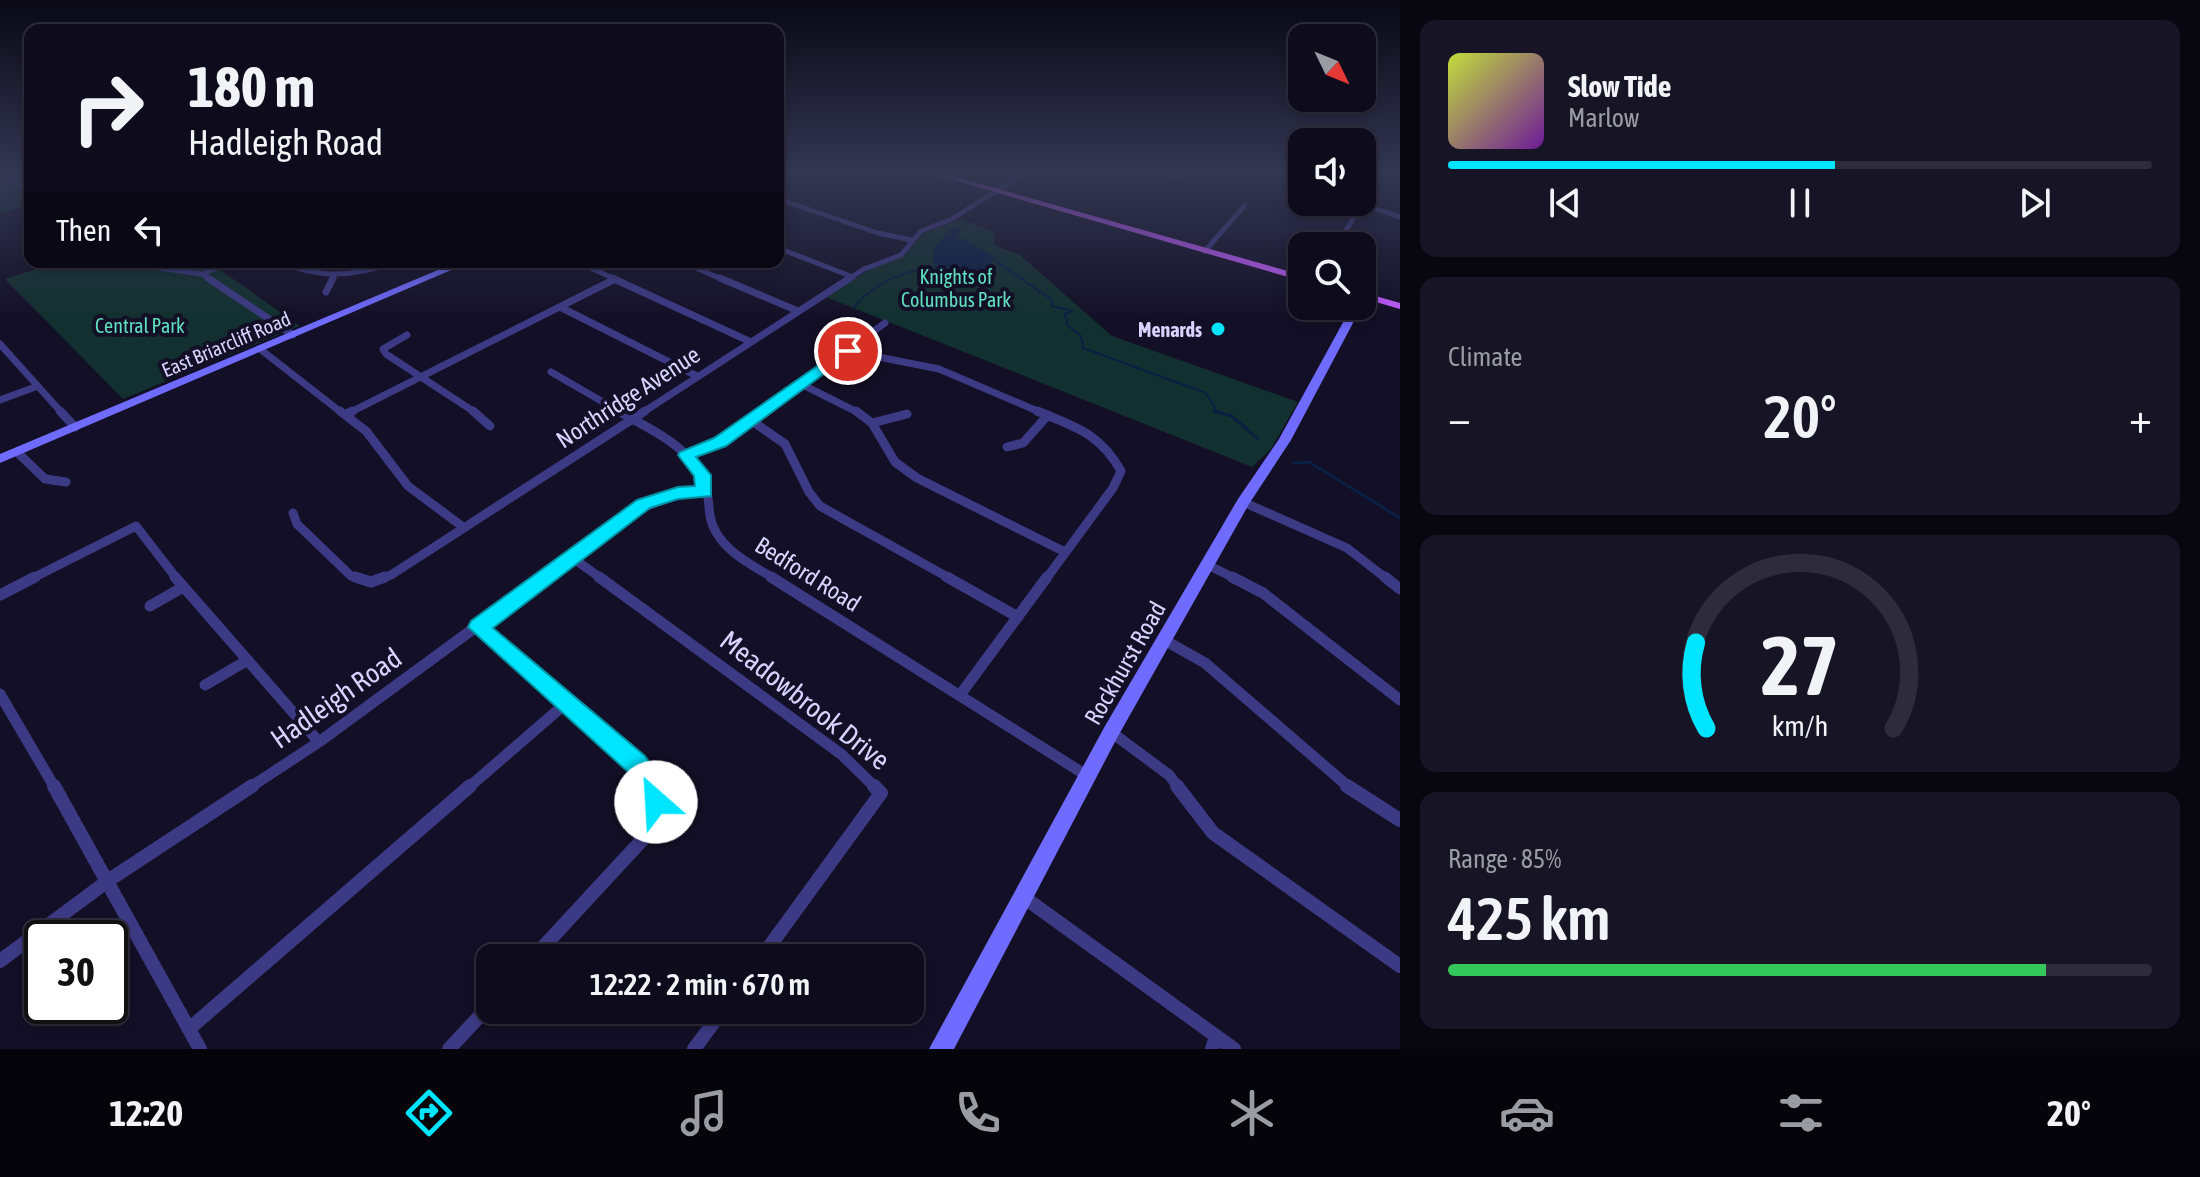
<!DOCTYPE html>
<meta charset="utf-8">
<style>
:root{--surface:#0e0b1c;--page:#171425;--text:#f1f3f6;--muted:#9b9ba3;--line:#2e2b3b;--accent:#00e5ff}
body{margin:0;font-family:"Asap Condensed",sans-serif;background:var(--page);color:var(--text);height:100vh;display:flex;flex-direction:column;font-size:30px;white-space:nowrap}
*{box-sizing:border-box;margin:0}
p{font-size:26px;color:var(--muted)}
.icon{flex:none;width:44px;height:44px;fill:none;stroke:currentColor;stroke-width:2;stroke-linecap:round;stroke-linejoin:round}
.map{position:relative;flex:1;overflow:hidden}
.drawer{display:flex;flex-direction:column;gap:20px;padding:20px;background:#08060f;width:800px}
.drawer>*{flex:none}
.hud{position:absolute;left:24px;top:24px;width:760px;height:244px;border-radius:16px;box-shadow:0 4px 12px #0003,0 0 0 2px var(--line);background:#0e0b1c;color:var(--text);overflow:hidden}
.needle{width:52px;rotate:133deg}
.tools{position:absolute;left:1288px;top:24px;display:grid;gap:16px}
.tools a{display:grid;place-items:center;width:88px;height:88px;border-radius:16px;background:var(--surface);box-shadow:0 4px 12px #0003,0 0 0 2px var(--line);font-size:40px}
.speed{position:absolute;left:24px;top:920px;display:flex;gap:16px;font-size:40px;font-weight:700;text-align:center}
.speed>*{display:grid;place-content:center;width:104px;height:104px;border-radius:50%;background:var(--surface);box-shadow:0 4px 12px #0003,0 0 0 2px var(--line);line-height:1}
.speed .limit{border:4px solid #111;border-radius:12px;background:#fff;color:#111}
.pin{position:absolute;display:grid;place-items:center;width:68px;height:68px;color:#fff;margin:-34px;border:4px solid #fff;border-radius:50%;box-shadow:0 2px 8px #0007}
.me{position:absolute;width:88px;margin:-44px;rotate:334deg;stroke-linejoin:round;filter:drop-shadow(0 0 6px #0008)}
.turn{display:flex;align-items:center;gap:28px;height:168px;padding:0 32px;font-size:36px}
.turn .icon{width:104px;height:104px;stroke-width:2.5}
.turn b{display:block;font-size:56px;line-height:68px}
.then{display:flex;align-items:center;height:76px;padding:0 32px;background:#0003;gap:16px;font-size:30px}
.big{font-size:60px;font-weight:600;line-height:1.1}
.drawer .widget{flex:1;display:flex;flex-direction:column;justify-content:center;gap:12px;min-width:0;padding:0 28px;border-radius:16px;background:var(--page)}
.drawer .dial{align-items:center;gap:0}
.dial svg{height:208px;overflow:visible;fill:none;stroke:var(--line);stroke-width:7;stroke-linecap:round;text-anchor:middle}
.dial text{fill:var(--text);stroke:none}
.song{display:flex;align-items:center;gap:24px}
.cover{width:96px;height:96px;border-radius:12px;background:linear-gradient(135deg,hsl(70 70% 55%),hsl(280 70% 35%))}
.played{height:8px;border-radius:4px;background:linear-gradient(90deg,var(--accent) 55%,var(--line) 55%)}
.keys{display:flex;justify-content:space-around;direction:ltr}
.heat{display:flex;justify-content:space-between;align-items:center;font-size:44px;direction:ltr}
.charge{height:12px;border-radius:6px;background:linear-gradient(90deg,#34c759 85%,var(--line) 0)}
.trip{position:absolute;left:476px;top:944px;width:448px;height:80px;border-radius:16px;background:var(--surface);box-shadow:0 4px 12px #0003,0 0 0 2px var(--line);font-weight:600;line-height:80px;text-align:center}
.dock{display:flex;height:128px;justify-content:space-around;align-items:center;background:#06040b;color:var(--muted)}
.dock .icon{width:56px;height:56px}
.dock .on{color:var(--accent)}
.dock b{font-size:36px;color:var(--text)}
main{display:flex;flex:1;min-height:0}
.map>svg:first-child{display:block}
.green{fill:#12302f}
.water{fill:#0a1f44}
.lines{fill:none;stroke-linecap:round;stroke-linejoin:round}
.stream-far1{stroke:#0a1f44;stroke-width:2}
.stream{stroke:#0a1f44;stroke-width:3}
.street-far4{stroke:#3d3a85;stroke-width:5}
.street-far3{stroke:#3d3a85;stroke-width:7}
.street-far2{stroke:#3d3a85;stroke-width:9}
.street-far1{stroke:#3d3a85;stroke-width:11}
.street{stroke:#3d3a85;stroke-width:14}
.secondary{fill:#6f6bff;fill-rule:evenodd}
.primary{fill:#c25bff;fill-rule:evenodd}
.route{fill:#00e5ff;stroke:#0095a6;stroke-width:2}
.poi-dot{fill:#00e5ff;stroke:#130f26;stroke-width:3}
.labels{text-anchor:middle;dominant-baseline:central;stroke-width:8;stroke-linejoin:round;paint-order:stroke}
.far-park-label{font-size:20px;fill:#5fe0c0;stroke:#130f26}
.far-poi-label{font-size:20px;font-weight:bold;fill:#d9d4ff;stroke:#130f26;text-anchor:end}
.far-street-label{font-size:20px;fill:#d9d4ff;stroke:#130f26}
.street-label{font-size:24px;fill:#d9d4ff;stroke:#130f26}
.near-street-label{font-size:28px;fill:#d9d4ff;stroke:#130f26}
</style>
<main>
<div class="map">
<svg width="1400" height="1049" viewBox="0 0 1400 1049">
<rect width="100%" height="100%" fill="#130f26"/>
<path class="green" d="M0,173H30V205L0,213Z
M961,219L995,232L994,245L1020,255L1112,336L1298,402L1271,449L1252,467L826,297L873,267L905,255L923,233Z
M59,262H220L216,267L300,326L123,399L5,279Z"/>
<path class="water" d="M962,227L957,236L995,257L978,278L959,276L937,286L929,285L942,274L933,261L934,248L951,228Z"/>
<g class="lines">
<path class="stream-far1" d="M959,205L961,198L973,189
M990,257L1052,300V306L1072,311L1065,314L1067,325L1081,336L1083,348L1206,393L1218,413
M854,307C875,282 907,269 939,267"/>
<path class="stream" d="M1214,411L1232,416L1258,439
M1294,463L1309,462L1400,518"/>
<path class="street-far4" d="M1004,173L1016,176
M1175,173L1183,177L1169,175Z
M1297,173L1302,176
M0,176L30,188
M778,199L878,233L912,240
M1355,202L1400,217
M1331,238L1342,237L1370,190L1367,186
M778,248L853,277
M1205,251L1245,205
M116,262L202,274L211,280
M282,262C319,280 358,276 396,262
M682,262L724,280
M568,263H580L617,280
M202,274L230,262
M332,280L335,274
M847,280L864,269L901,255L921,231L952,219L1025,173"/>
<path class="street-far3" d="M208,278L293,335
M612,278L751,342
M720,278L798,311
M326,292L333,278
M560,307L697,376
M407,335L383,349L386,354L476,413
M0,344L62,413
M260,349L342,413
M848,351L939,369L1042,413
M551,372L622,413
M801,384L859,413
M0,400L38,386
M349,413L615,279
M642,413L850,278
M761,413L885,323"/>
<path class="street-far2" d="M60,411L75,427
M340,411L366,431L408,486L463,527
M473,411L490,426
M618,411C646,427 679,441 698,469C708,483 708,499 710,516C716,548 750,564 775,579
M856,411L872,423L895,462L917,478L1065,552
M1037,411C1075,427 1100,433 1121,471L1113,488L1046,579
M346,414L353,411
M752,421L785,444L809,492L820,506L951,579
M872,423L907,414
M1007,447L1023,443L1048,415
M17,452L45,479L66,482
M686,455L720,442L763,411
M1243,502L1347,548L1387,579
M293,513L297,524L351,576L362,579
M570,556L602,579
M1208,565L1236,579
M31,579L136,526L177,579
M379,579L391,575L645,411
M541,579C594,540 637,495 705,492"/>
<path class="street-far1" d="M175,577L319,742
M355,577L371,582L385,577
M599,577L841,754L876,788
M771,577L1089,777
M947,577L1018,617
M1232,577L1263,593L1400,700
M1385,577L1400,589
M0,595L35,577
M150,606L183,587
M478,627L636,764L651,788
M1166,641L1205,663L1350,788
M205,685L248,660
M0,694L55,788
M960,695L1047,577
M1111,732L1169,775L1179,788
M249,788L319,742L544,577
M468,788L565,704"/>
<path class="street" d="M54,786L200,1049
M1177,786L1213,833L1400,966
M1347,786L1400,820
M1025,898L1234,1049
M533,958L643,839L654,809L650,786
M761,958L881,793L874,786
M0,961L109,880L252,786
M189,1029L470,786
M449,1049L490,1005
M694,1049L723,1010
M1212,1049L1216,1036"/>
<path class="secondary" d="M457,262H470L0,463V454Z
M1352,306H1362L1291,440L1249,504L1117,738L954,1049H929L1105,726L1238,499L1279,439Z"/>
<path class="primary" d="M929,173H942L1302,275V281Z
M1362,292L1400,303V309L1362,298Z"/>
</g>
<linearGradient id="sky" x2="0" y2="1"><stop stop-color="#0a0815"/><stop offset="0.54" stop-color="#333752"/><stop offset="1" stop-color="#333752" stop-opacity="0"/></linearGradient>
<rect width="1400" height="320" fill="url(#sky)"/>
<path class="route" d="M843,348L855,351L726,446L696,457L711,475V496L678,499L650,508L493,628L645,756L662,780L668,802L665,810L656,814L647,810L642,792L628,772L468,627L471,621L637,500L678,487L695,486L694,476L678,455L680,452L714,438Z"/>
<circle class="poi-dot" cx="1218" cy="329" r="8"/>
<g class="labels">
<g class="far-park-label">
<text x="956" y="276">Knights of<tspan x="956" dy="23">Columbus Park</tspan></text>
<text x="140" y="325">Central Park</text>
</g>
<g class="far-poi-label">
<text x="1202" y="329">Menards</text>
</g>
<g class="far-street-label">
<text transform="translate(226 344) rotate(-23)">East Briarcliff Road</text>
</g>
<g class="street-label">
<text transform="translate(628 397) rotate(-33)">Northridge Avenue</text>
<text transform="translate(808 574) rotate(32)">Bedford Road</text>
<text transform="translate(1125 663) rotate(-60)">Rockhurst Road</text>
</g>
<g class="near-street-label">
<text transform="translate(336 698) rotate(-35)">Hadleigh Road</text>
<text transform="translate(805 700) rotate(38)">Meadowbrook Drive</text>
</g>
</g>
</svg>
<div class="tools">
<a><svg class="needle" viewBox="-14 -14 28 28"><path d="M0-13l5 13h-10z" fill="#e53935"/><path d="M0 13l5-13h-10z" fill="#9b9ba3"/></svg></a>
<a><svg class="icon" aria-label="sound" viewBox="0 0 24 24"><path d="M4 9h4l5-4v14l-5-4H4zM17 9q2 3 0 6"/></svg></a>
<a><svg class="icon" aria-label="search" viewBox="0 0 24 24"><circle cx="10" cy="10" r="6"/><path d="M15 15l6 6"/></svg></a>
</div>
<div class="speed"><div class="limit">30</div></div>
<div class="pin" style="left:848px;top:351px;background:#d93025"><svg class="icon" aria-label="arrive" viewBox="0 0 24 24"><path d="M6 21V4h12l-3 4 3 4H6"/></svg></div>
<svg class="me" style="left:656px;top:802px" viewBox="-20 -20 40 40"><circle r="19" fill="#fff"/><path d="M0-13L10 11 0 6-10 11z" fill="#00e5ff"/></svg>
<div class="trip">12:22 · 2 min · 670 m</div>
<div class="hud">
<div class="turn"><svg class="icon" aria-label="right" viewBox="0 0 24 24"><path d="M7 20v-9h11M14 6l5 5-5 5"/></svg><div><b>180 m</b>Hadleigh Road</div></div>
<div class="then">Then<svg class="icon" aria-label="left" viewBox="0 0 24 24"><path d="M17 20v-9H6M10 6l-5 5 5 5"/></svg></div>
</div>
</div>
<section class="drawer">
<div class="widget">
<div class="song"><i class="cover"></i><div><b>Slow Tide</b><p>Marlow</p></div></div>
<div class="played"></div>
<div class="keys"><svg class="icon" aria-label="previous" viewBox="0 0 24 24"><path d="M18 5L8 12l10 7zM5 5v14"/></svg><svg class="icon" aria-label="pause" viewBox="0 0 24 24"><path d="M8 5v14M16 5v14"/></svg><svg class="icon" aria-label="next" viewBox="0 0 24 24"><path d="M6 5l10 7-10 7zM19 5v14"/></svg></div>
</div>
<div class="widget"><p>Climate</p>
<div class="heat"><a>−</a><b class="big">20°</b><a>+</a></div>
</div>
<div class="widget dial"><svg viewBox="0 0 100 80">
<path d="M14 69A42 42 0 1 1 86 69"/>
<path d="M14 69A42 42 0 0 1 10 36" stroke="#00e5ff"/>
<text x="50" y="56" font-size="32" font-weight="700">27</text>
<text x="50" y="72" font-size="11">km/h</text>
</svg></div>
<div class="widget"><p>Range · 85%</p><b class="big">425 km</b><div class="charge"></div></div>
</section>
</main>
<nav class="dock">
<b>12:20</b>
<svg class="icon on" aria-label="directions" viewBox="0 0 24 24"><path d="M12 3l9 9-9 9-9-9zM9 14v-3h6M13 9l2 2-2 2"/></svg>
<svg class="icon" aria-label="music" viewBox="0 0 24 24"><path d="M9 18V5l10-2v13"/><circle cx="6" cy="18" r="3"/><circle cx="16" cy="16" r="3"/></svg>
<svg class="icon" aria-label="phone" viewBox="0 0 24 24"><path d="M5 4h4l2 5-3 2q2 4 5 5l2-3 5 2v4C11 20 4 13 5 4z"/></svg>
<svg class="icon" aria-label="climate" viewBox="0 0 24 24"><path d="M12 3v18M4 7l16 10M4 17L20 7"/></svg>
<svg class="icon" aria-label="car" viewBox="0 0 24 24"><path d="M5 17H2v-5l4-1 3-4h7l3 4 3 1v5h-3M9 17h6M6 11h13"/><circle cx="7" cy="17" r="2"/><circle cx="17" cy="17" r="2"/></svg>
<svg class="icon" aria-label="filters" viewBox="0 0 24 24"><path d="M4 7h16M4 17h16"/><circle cx="9" cy="7" r="2"/><circle cx="15" cy="17" r="2"/></svg>
<b>20°</b>
</nav>
